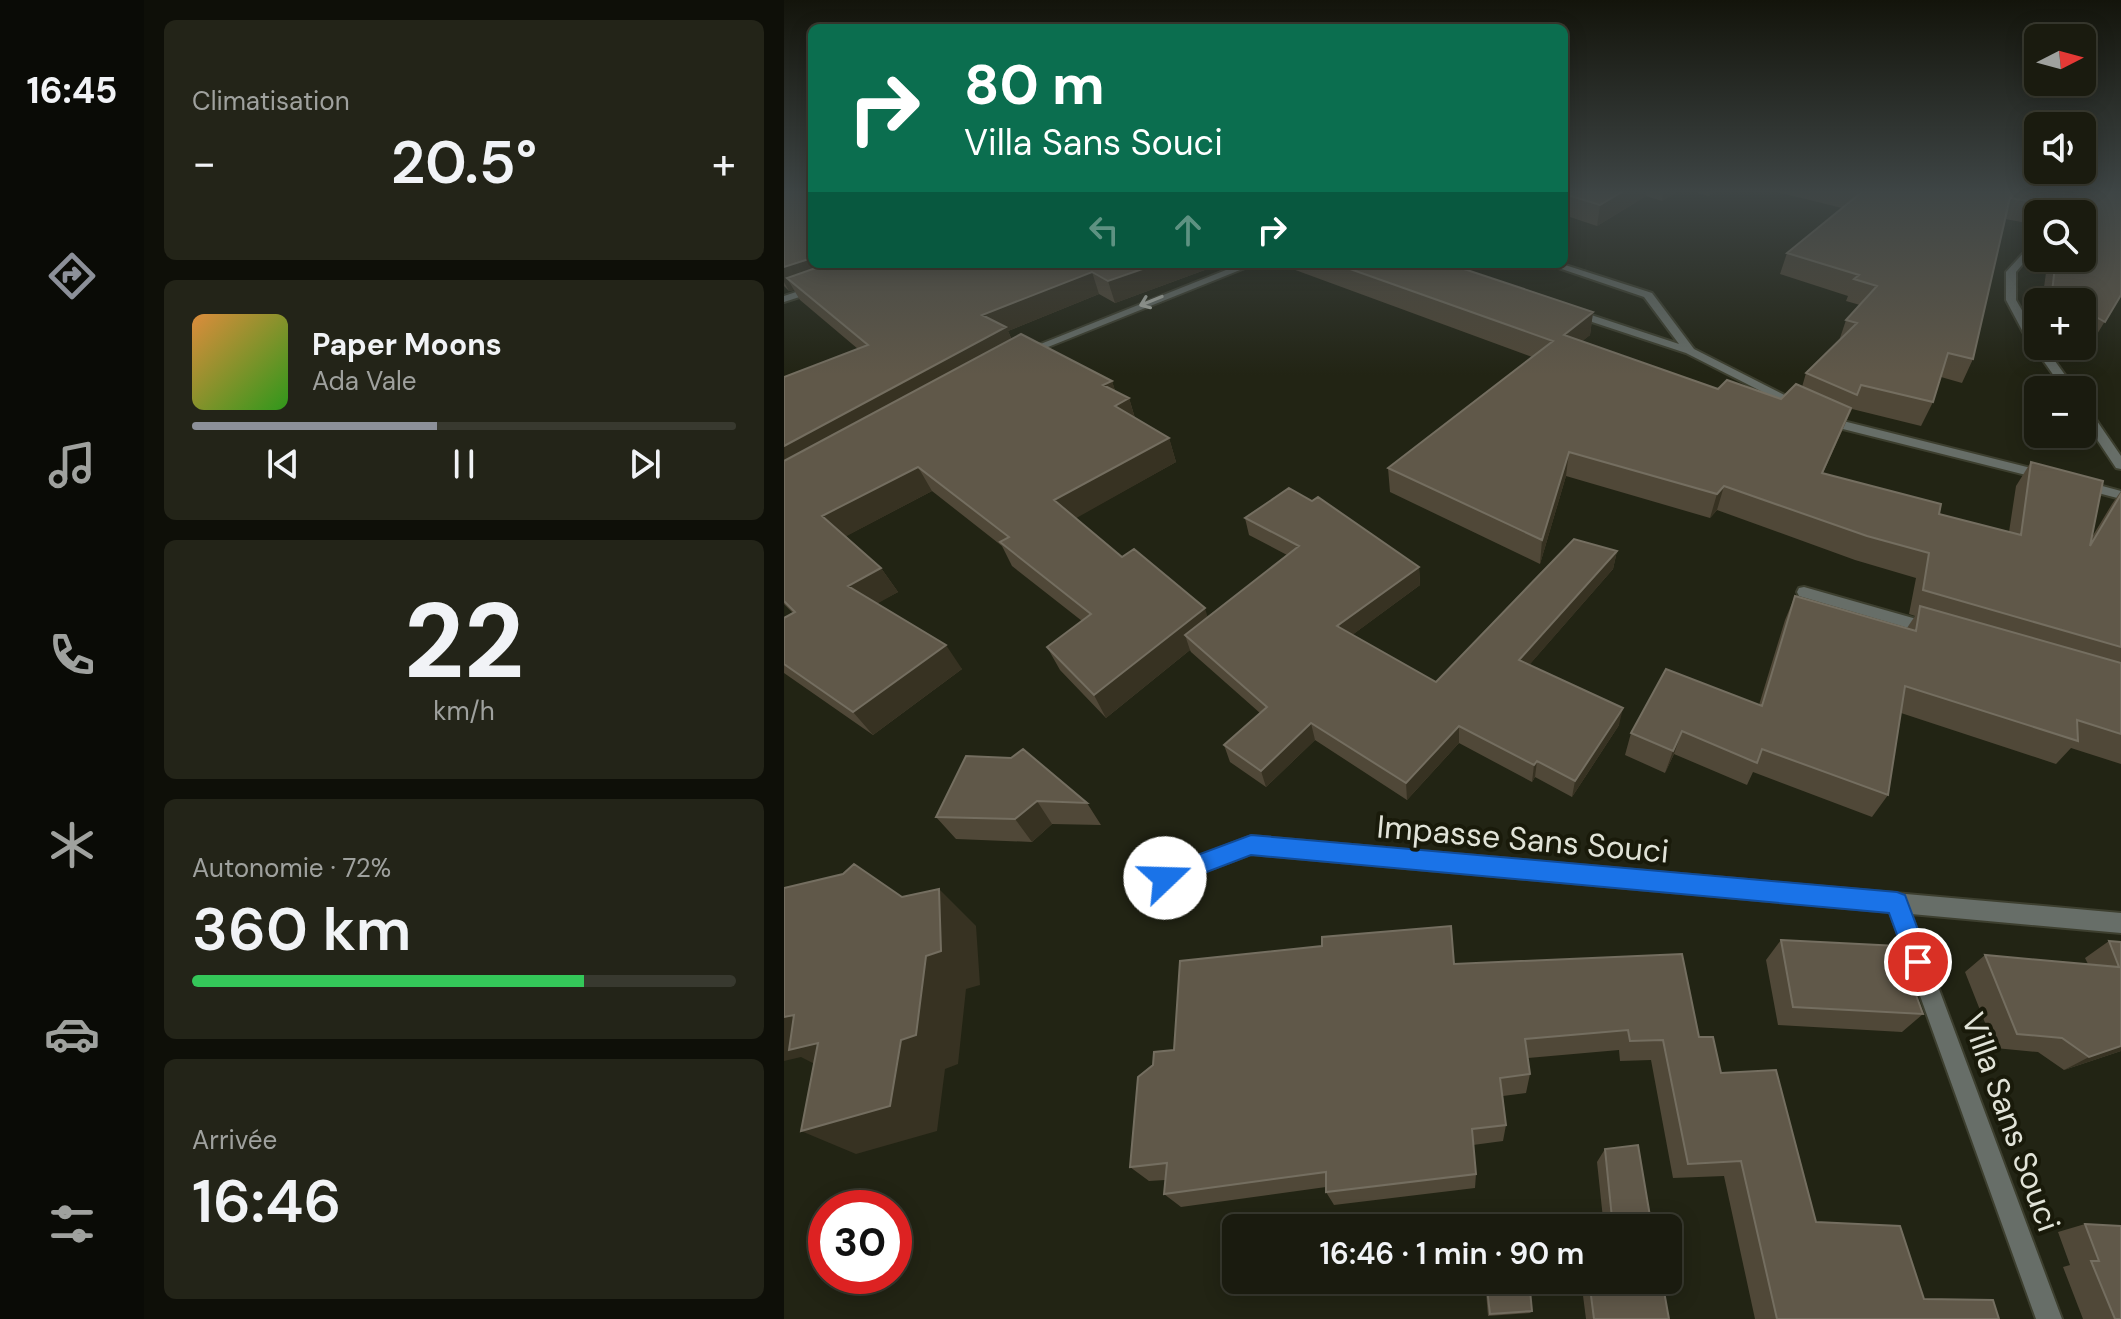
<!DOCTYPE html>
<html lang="fr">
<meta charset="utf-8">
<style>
:root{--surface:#1a1b0f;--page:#232418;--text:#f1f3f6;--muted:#9fa19e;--line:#38392f;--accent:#8c9099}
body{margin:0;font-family:"DM Sans",sans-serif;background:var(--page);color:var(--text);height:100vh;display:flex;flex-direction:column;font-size:30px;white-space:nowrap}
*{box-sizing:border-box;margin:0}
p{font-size:26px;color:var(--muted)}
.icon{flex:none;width:44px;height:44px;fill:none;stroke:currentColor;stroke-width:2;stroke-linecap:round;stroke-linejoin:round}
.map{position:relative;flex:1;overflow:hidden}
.details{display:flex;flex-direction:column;gap:20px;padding:20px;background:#0e0f08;width:640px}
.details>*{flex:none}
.top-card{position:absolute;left:24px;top:24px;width:760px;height:244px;border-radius:12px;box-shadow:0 4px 20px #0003,0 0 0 2px var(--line);background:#0b6e4f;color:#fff;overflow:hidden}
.needle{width:52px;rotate:84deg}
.tools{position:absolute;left:1240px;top:24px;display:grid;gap:16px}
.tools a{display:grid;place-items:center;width:72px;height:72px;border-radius:12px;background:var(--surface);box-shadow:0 4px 20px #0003,0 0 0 2px var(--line);font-size:40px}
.speed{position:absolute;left:24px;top:1190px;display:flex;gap:16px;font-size:40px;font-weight:700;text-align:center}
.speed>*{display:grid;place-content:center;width:104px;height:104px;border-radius:50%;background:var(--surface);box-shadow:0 4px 20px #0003,0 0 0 2px var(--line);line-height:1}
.speed .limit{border:12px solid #d22;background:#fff;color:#111}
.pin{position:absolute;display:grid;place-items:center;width:68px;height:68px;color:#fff;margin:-34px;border:4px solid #fff;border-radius:50%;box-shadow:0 2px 8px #0007}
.me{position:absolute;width:88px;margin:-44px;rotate:69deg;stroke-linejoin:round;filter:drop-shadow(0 0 6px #0008)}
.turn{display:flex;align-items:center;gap:28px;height:168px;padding:0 24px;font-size:36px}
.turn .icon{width:104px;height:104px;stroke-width:2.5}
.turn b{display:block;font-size:56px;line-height:68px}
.lanes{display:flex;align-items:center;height:76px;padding:0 24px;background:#0003;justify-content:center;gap:40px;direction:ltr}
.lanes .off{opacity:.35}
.big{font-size:60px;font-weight:600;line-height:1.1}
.details .card{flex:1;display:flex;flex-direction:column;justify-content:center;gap:12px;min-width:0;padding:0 28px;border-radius:12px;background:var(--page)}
.details .dial{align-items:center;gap:0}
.dial b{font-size:104px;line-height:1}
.song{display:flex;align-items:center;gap:24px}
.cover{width:96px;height:96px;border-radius:12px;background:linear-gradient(135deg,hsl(30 70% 55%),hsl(110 70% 35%))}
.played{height:8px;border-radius:4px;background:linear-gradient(90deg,var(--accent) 45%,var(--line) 45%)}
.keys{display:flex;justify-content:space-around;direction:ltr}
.heat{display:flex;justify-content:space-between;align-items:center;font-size:44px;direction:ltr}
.charge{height:12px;border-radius:6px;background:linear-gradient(90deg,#34c759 72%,var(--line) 0)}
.trip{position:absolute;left:438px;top:1214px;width:460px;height:80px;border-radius:12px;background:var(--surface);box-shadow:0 4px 20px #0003,0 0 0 2px var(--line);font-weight:600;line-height:80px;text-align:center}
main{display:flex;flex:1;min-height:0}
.dock{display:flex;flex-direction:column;width:144px;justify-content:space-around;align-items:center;background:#0a0b06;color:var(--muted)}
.dock .icon{width:56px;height:56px}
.dock .on{color:var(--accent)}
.dock b{font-size:36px;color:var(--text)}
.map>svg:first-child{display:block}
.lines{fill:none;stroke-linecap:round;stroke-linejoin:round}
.minor-casing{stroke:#3d3f2f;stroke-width:4}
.minor{fill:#676e68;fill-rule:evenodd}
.wall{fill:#504838}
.shaded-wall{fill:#373222}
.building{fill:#605849;stroke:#746e60;stroke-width:2}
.oneway{stroke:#b6bab1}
.route{fill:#1a73e8;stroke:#114b97;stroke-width:2}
.labels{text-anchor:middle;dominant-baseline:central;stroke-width:8;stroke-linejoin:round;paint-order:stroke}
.near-street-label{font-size:32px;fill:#e1e3d8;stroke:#191a0a}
</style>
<main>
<nav class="dock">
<b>16:45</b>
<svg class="icon on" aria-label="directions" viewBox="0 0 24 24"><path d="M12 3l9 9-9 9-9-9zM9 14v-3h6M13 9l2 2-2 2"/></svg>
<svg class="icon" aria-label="music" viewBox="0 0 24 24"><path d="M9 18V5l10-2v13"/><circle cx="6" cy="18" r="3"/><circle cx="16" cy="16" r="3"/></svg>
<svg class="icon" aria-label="phone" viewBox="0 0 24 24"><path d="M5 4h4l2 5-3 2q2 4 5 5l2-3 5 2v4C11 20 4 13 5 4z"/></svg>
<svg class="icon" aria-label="climate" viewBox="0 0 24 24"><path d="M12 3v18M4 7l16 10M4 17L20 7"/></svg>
<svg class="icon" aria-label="car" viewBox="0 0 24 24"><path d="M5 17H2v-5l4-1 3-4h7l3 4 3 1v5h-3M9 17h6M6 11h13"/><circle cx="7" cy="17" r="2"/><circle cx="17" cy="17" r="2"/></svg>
<svg class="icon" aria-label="filters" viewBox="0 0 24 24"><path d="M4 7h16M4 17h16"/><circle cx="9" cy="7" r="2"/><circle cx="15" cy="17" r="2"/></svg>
</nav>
<section class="details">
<div class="card"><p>Climatisation</p>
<div class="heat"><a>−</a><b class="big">20.5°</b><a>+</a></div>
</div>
<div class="card">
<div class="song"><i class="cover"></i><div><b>Paper Moons</b><p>Ada Vale</p></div></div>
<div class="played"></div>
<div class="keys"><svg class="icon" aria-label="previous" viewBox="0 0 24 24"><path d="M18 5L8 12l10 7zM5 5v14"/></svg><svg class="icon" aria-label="pause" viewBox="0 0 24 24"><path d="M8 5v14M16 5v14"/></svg><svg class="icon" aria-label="next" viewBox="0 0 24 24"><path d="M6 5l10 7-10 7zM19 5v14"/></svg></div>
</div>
<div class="card dial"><b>22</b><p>km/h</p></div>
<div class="card"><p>Autonomie · 72%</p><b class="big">360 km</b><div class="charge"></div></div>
<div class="card"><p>Arrivée</p><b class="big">16:46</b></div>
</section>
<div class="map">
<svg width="1337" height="1319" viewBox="0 0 1337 1319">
<rect width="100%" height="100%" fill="#222414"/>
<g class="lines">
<g class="minor-casing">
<path id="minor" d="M1293,190H1301L1281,214H1272Z
M1254,237V246L1232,272V300L1254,338V346H1260L1292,390H1280L1239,332L1222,300V272Z
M457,264H471L244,355L234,353Z
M763,264H778L868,293L910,349L1022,406L1020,409H1012L902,353L784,314V310H792L895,344L860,297Z
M33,285L37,286V290L0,302V296Z
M1298,404L1302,405L1337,456V469L1332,468L1298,417Z
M1041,414L1055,420L1267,473L1269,476L1262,480L1047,426L1035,418Z
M1296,480L1337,491V499L1291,487L1289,484Z
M1020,587L1150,624L1153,628L1145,634L1015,596L1013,592L1015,588Z
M467,836L1337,913V933L1127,914L1278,1319H1252L1106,912L467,854L381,887L374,884L371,878L374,872Z"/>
</g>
<use href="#minor" class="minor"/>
</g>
<path class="wall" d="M0,190L28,264H437L331,303L315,294L224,331L228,340L328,381L331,391L345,398L351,418L385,438L392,462L291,518L338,557L423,617L503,555L465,535L461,518L635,567L636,585L568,635L652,682L833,551L829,569L745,665L835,725L788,797L751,777L748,782L675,743L623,800L531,740L482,787L446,762L440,745L476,713L407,652L406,650L322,718L276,670L263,647L298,621L228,566L218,546L148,491L62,536L97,568L114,592L93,603L178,669L89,735L0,673V618L9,613L0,604V377L74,349L16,300L10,290L5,291L0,286Z
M780,190H896L878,201L862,196L813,226L780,215Z
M904,190H934L925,196Z
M985,190H1289L1284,196L1294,195L1299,190H1337V295L1307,344L1298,339V302H1258L1264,258H1298V214H1254V225L1221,219L1189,359L1178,383L1157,377L1149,402L1137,426L1068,409L1039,473L1157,504L1155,514L1225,532L1232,486L1247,462L1319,481L1308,537L1328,504L1337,491V764L1287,748L1272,764L1117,713L1104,795L1088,817L969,772L963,785L890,754L881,773L841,755L847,733L882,669L975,705L1001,620L1011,596L1123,628L1131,616L1125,614L1132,578L1071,560L933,510L926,518L782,476L756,564L606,492L604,468L748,357L495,264H665L809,312L806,335L798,341L934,389L943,380L997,399L1012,384L1018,387L1022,373L1055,341L1062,320L1076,305L1062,301L1064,296L996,274L1003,253L1058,208Z
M182,756L303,803L317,825L268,824L248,842L172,839L152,817Z
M997,940L1139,1014L1118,1032L994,1025L982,960Z
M1325,941L1337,942V1051L1280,1070L1254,1052L1211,1048L1181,972L1201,955L1304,964L1301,958Z
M670,964L915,1037L1032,1222L1140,1299L1215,1319H971L940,1176L889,1178L867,1060L836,1061L835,1050L744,1058L746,1074L742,1093L719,1096L722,1125L719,1141L689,1145L692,1174L691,1188L550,1205L542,1192V1187L397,1207L380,1194L381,1180L365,1181L346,1167L390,1050Z
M821,1149L868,1228H820L813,1162Z
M1301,1224L1337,1319H1299L1279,1267L1286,1265L1274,1232Z
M701,1280H745L748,1311L746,1313L704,1316Z
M797,1280H878L885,1319H802Z"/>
<path class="shaded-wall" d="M841,190H863L862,196L813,226L816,205Z
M880,190H896L878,201Z
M926,190H934L925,196Z
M1282,190H1289L1275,206H1273Z
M28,258V264H86L3,278L10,290L5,291L0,282V267Z
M373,264H437L331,303L324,281Z
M308,272L315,294L224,331L232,350L0,479V446L198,315Z
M809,312L806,335L778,358L780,335Z
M328,381L335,403L345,398L352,422L339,429L319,385Z
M385,438L392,462L280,525L270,500Z
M785,452L782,476L756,564L758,540Z
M134,467L148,491L55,540L38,516Z
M940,486L933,510L926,518L933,494Z
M833,551L829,569L734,678L735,660Z
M635,567L636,585L556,644L553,626Z
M97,568L114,592L82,610L64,586Z
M421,608L428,632L401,635L406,650L322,718L310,695Z
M162,645L178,669L89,735L69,712Z
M839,708L835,725L788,797L791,781Z
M527,723L531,740L482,787L477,771Z
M675,726V743L623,800L622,783Z
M898,731L890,754L881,773L889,751Z
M753,761L751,777L748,782L750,765Z
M253,801L268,824L248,842L231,819Z
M155,889L192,926L196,985L182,989L174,1064L161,1069L153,1131L72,1154L17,1131L117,1040L142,956Z
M10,1015L62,1045L58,1078L17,1057L0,1061V1017Z
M1337,1046V1051L1280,1070L1305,1057Z"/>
<path class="building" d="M0,190H28V258L0,267Z
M780,190H841L816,205L780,194Z
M1074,190H1282L1280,192V196L1294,195L1299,190H1337V295L1321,322L1298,309V302H1286L1268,292L1272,258H1298V214H1278L1279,207L1226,198L1189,359L1164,353L1149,402L1077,385L1073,395L1022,373L1073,323L1062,320L1093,286L1070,279L1075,275L1003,253L1079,191Z
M43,264H373L324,281L308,272L198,315L222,327L0,446V377L84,345L3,278Z
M552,264H665L809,312L780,335L934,389L943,380L997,399L1012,384L1067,408L1038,473L1157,504L1155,514L1237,535L1247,462L1319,481L1306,546L1337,494V647L1139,590L1145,553L1083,536L940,486L933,494L785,452L758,540L604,468L769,341Z
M237,334L328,381L319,385L345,398L331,406L385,438L270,500L338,557L350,549L421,608L310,695L263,647L307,614L216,542L225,537L134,467L38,516L97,568L64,586L162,645L69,712L0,664V618L11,612L0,601V461Z
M505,488L528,501L534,497L635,567L553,626L652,682L790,539L833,551L735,660L839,708L791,781L753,761L750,765L675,726L622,783L527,723L477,771L440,745L483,707L401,635L515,546L461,518Z
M1011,596L1132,631L1136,606L1337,663V734L1293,720L1294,741L1121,686L1104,795L978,749L973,763L898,731L889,751L847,733L882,669L978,706Z
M239,749L303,803L253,801L231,819L152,817L182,756L227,758Z
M70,864L118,897L155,889L157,951L142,956L132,1035L117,1040L106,1106L17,1131L34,1043L5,1050L10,1015L0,1017V888L59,874Z
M667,926L670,964L898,954L915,1037H929L937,1073L992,1070L1032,1222L1116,1226L1140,1299L1209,1300L1215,1319H993L957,1161L904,1164L879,1040L846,1041L844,1030L741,1039L746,1074L716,1078L722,1125L688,1129L692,1174L542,1192V1172L380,1194L383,1163L346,1167L354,1077L369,1065L370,1052L390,1050L396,961L538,946V937Z
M997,940L1114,946L1139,1014L1009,1007Z
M1325,941L1337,942V1046L1305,1057L1278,1038L1233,1034L1201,955L1335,967Z
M854,1145L868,1228H829L821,1149Z
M1301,1224L1337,1226V1319H1331L1307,1261H1315Z
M702,1280H745L748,1311L706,1314Z
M805,1280H878L885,1319H810Z"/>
<defs><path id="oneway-shaft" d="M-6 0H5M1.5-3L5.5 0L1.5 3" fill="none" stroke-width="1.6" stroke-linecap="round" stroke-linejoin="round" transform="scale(2)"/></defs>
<use class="oneway" href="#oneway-shaft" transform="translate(367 301) rotate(158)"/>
<linearGradient id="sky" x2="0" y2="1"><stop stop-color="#13140b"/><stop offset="0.51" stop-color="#3e4545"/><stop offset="1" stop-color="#3e4545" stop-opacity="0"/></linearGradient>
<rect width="1337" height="375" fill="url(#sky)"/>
<path class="route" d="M467,835L1113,892L1121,895L1146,962L1143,970L1134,974L1126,970L1105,913L467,855L381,888L373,885L370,878L373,870Z"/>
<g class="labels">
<g class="near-street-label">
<text transform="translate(739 839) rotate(5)">Impasse Sans Souci</text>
<text transform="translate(1227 1122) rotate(70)">Villa Sans Souci</text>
</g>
</g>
</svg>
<div class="tools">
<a><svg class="needle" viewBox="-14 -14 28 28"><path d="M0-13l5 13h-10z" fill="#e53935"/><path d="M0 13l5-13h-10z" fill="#9fa19e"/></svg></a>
<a><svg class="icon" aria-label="sound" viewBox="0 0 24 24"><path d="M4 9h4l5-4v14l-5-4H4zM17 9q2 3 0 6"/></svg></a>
<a><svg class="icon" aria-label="search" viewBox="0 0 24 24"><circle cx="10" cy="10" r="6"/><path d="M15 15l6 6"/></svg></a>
<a>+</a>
<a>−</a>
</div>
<div class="speed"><div class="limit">30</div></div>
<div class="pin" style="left:1134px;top:962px;background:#d93025"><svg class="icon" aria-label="arrive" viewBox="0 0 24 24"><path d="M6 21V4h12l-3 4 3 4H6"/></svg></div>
<svg class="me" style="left:381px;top:878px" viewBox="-20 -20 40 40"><circle r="19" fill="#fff"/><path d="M0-13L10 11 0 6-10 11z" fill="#1a73e8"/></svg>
<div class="trip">16:46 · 1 min · 90 m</div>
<div class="top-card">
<div class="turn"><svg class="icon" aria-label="right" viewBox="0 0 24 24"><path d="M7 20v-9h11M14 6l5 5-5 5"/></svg><div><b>80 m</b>Villa Sans Souci</div></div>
<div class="lanes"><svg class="icon off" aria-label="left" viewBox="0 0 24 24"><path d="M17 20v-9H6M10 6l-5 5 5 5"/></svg><svg class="icon off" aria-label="ahead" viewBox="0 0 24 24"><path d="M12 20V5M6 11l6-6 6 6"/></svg><svg class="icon" aria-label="right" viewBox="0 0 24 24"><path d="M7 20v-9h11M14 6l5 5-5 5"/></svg></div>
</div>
</div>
</main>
